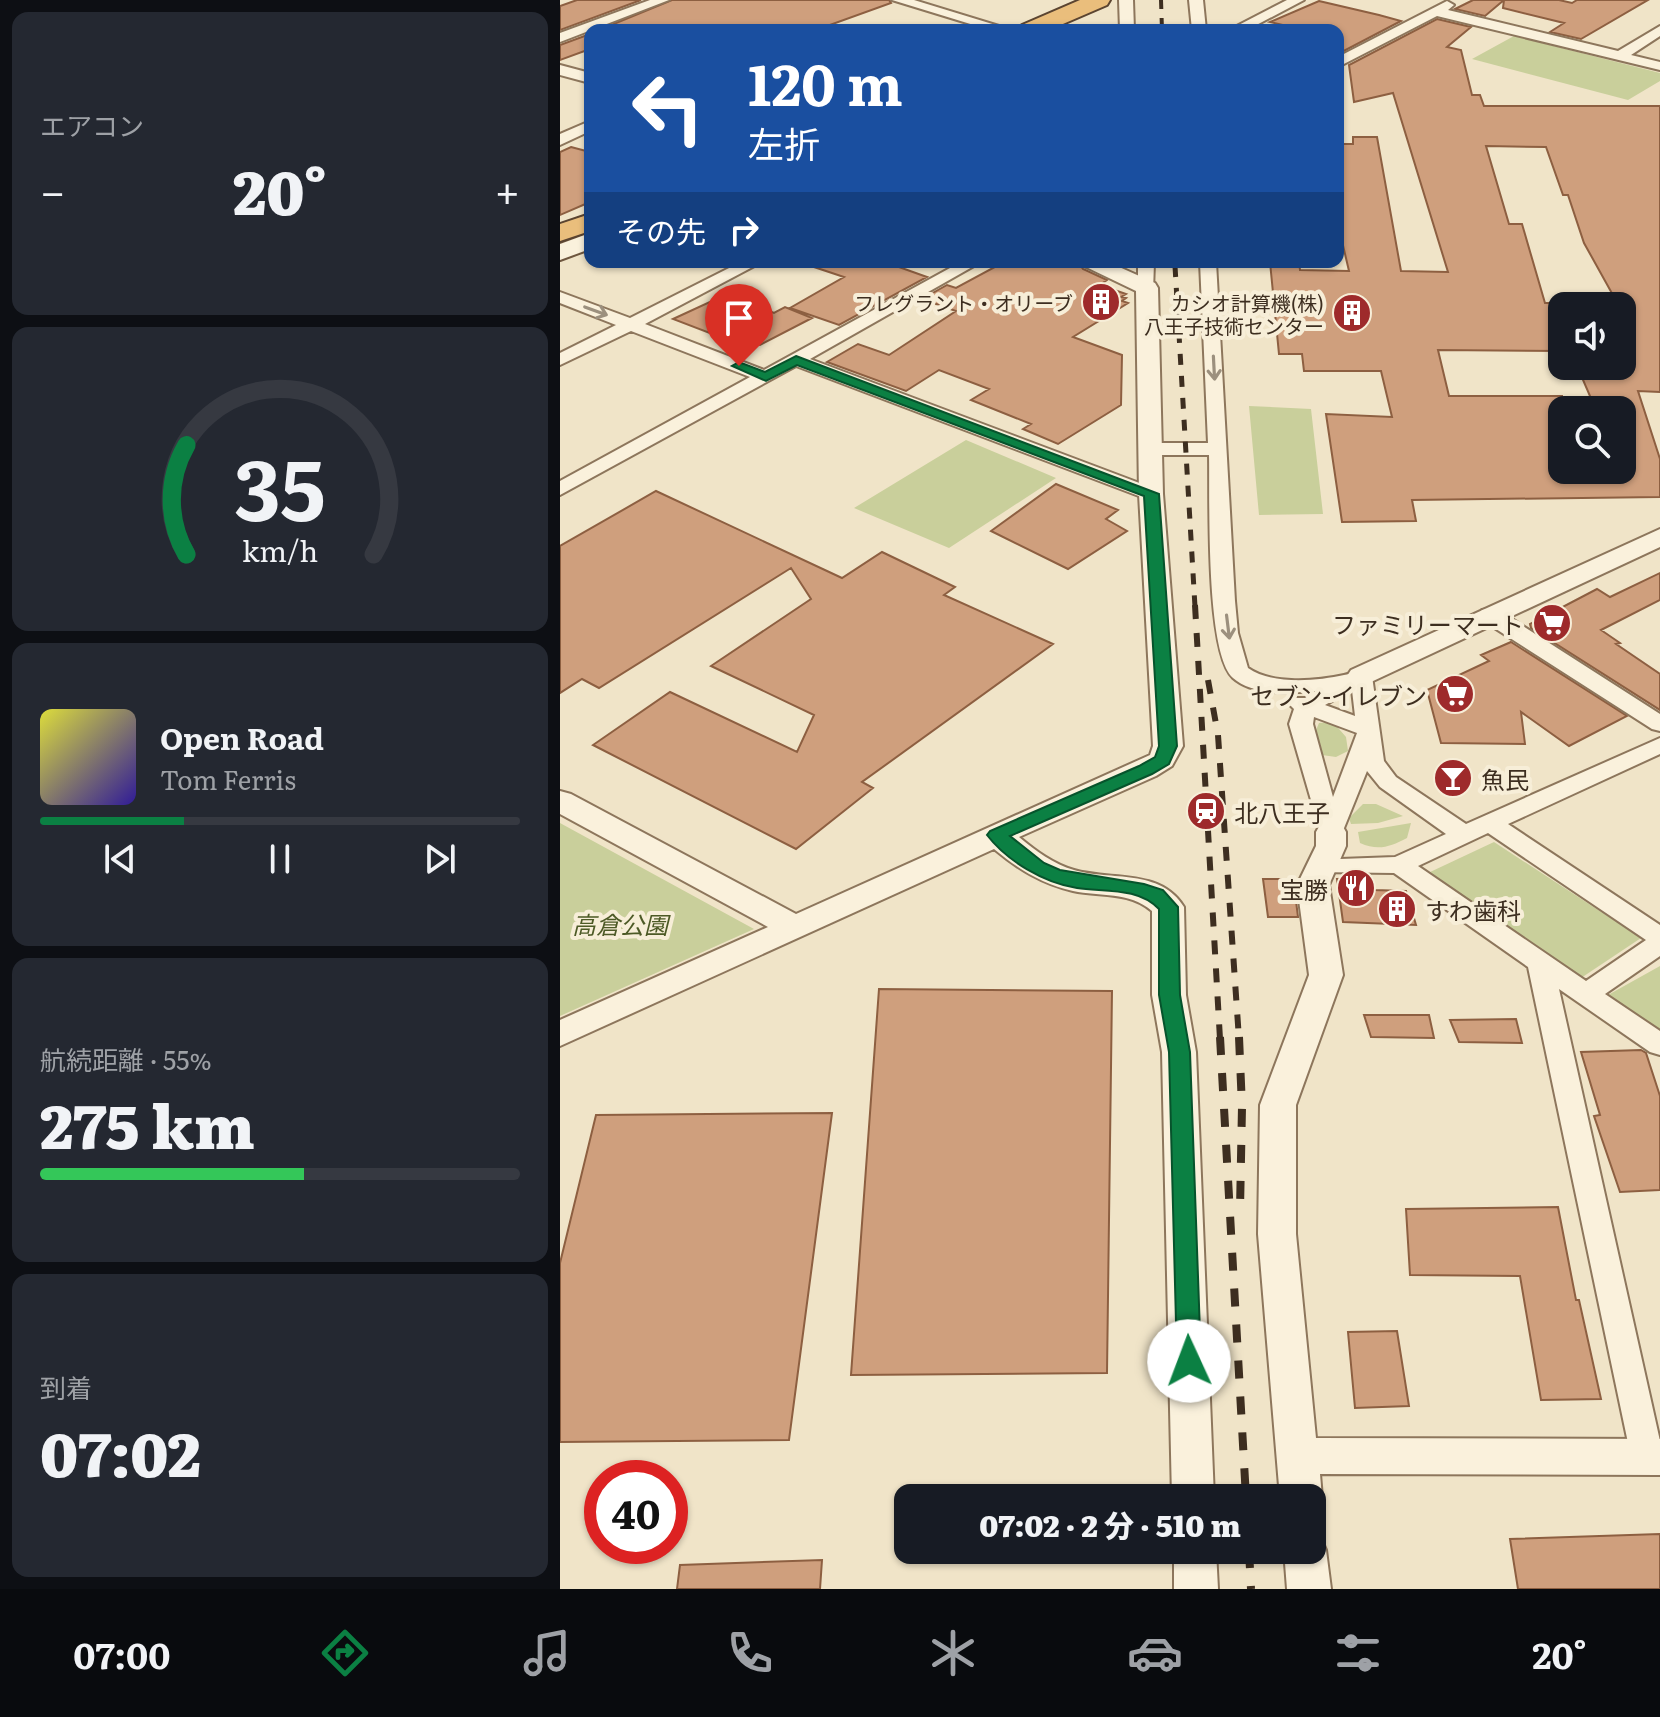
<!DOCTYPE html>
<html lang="ja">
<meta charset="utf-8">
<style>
:root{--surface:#171b24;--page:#242831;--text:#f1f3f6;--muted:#9ea1a6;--line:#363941;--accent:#0b8043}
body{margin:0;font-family:Literata,"Noto Sans JP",serif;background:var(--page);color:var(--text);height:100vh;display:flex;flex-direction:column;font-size:30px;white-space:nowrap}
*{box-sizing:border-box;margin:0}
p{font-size:26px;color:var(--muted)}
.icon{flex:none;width:44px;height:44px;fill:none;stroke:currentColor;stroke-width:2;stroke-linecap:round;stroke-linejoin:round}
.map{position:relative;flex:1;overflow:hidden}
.details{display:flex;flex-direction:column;gap:12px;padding:12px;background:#0d0f14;width:560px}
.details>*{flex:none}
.banner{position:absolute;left:24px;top:24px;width:760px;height:244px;border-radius:16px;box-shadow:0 2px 6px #0004;background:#1a4fa0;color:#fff;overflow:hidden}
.buttons{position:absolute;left:988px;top:292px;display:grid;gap:16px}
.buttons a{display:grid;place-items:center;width:88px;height:88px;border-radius:16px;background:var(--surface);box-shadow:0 2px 6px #0004;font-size:40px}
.speed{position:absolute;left:24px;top:1460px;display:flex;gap:16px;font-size:40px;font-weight:700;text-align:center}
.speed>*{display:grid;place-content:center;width:104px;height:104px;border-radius:50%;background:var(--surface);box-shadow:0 2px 6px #0004;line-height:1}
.speed .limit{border:12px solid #d22;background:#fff;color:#111}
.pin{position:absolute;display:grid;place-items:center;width:68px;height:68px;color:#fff;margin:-82px -34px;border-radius:50% 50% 50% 0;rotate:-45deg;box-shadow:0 0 8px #0007}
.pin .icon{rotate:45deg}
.me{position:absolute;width:88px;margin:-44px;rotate:358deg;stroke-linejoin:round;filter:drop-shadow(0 0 6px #0008)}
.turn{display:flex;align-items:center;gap:28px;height:168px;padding:0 32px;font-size:36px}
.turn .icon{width:104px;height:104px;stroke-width:2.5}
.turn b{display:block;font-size:56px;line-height:68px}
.then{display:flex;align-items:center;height:76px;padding:0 32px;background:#0003;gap:16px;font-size:30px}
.big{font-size:60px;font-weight:800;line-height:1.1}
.details .tile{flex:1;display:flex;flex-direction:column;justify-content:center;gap:12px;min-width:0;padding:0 28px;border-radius:16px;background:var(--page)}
.details .dial{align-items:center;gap:0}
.dial svg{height:208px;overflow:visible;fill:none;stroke:var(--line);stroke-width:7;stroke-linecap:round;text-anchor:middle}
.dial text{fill:var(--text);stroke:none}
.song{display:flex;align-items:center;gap:24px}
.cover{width:96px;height:96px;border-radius:12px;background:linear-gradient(135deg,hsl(60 70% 55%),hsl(250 70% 35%))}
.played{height:8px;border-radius:4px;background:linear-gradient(90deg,var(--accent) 30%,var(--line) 30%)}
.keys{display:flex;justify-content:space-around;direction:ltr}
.heat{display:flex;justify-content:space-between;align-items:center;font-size:44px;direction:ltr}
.charge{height:12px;border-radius:6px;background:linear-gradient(90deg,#34c759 55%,var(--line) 0)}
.trip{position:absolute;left:334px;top:1484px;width:432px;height:80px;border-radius:16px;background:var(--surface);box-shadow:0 2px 6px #0004;font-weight:800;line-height:80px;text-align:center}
.tabs{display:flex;height:128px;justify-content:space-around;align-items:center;background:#090b0e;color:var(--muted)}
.tabs .icon{width:56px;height:56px}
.tabs .on{color:var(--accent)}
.tabs b{font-size:36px;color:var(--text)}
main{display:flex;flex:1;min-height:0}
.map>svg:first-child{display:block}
.green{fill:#c9cf9b}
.building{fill:#cf9f7d;stroke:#8d5f41;stroke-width:2;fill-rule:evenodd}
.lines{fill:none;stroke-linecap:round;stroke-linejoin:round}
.minor-casing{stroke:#8d765c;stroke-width:4}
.tertiary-casing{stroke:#8d765c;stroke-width:4}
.secondary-casing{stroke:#6f573f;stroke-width:4}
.trunk-casing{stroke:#5b4430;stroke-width:4}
.minor{fill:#faf1dc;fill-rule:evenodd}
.tertiary{fill:#faf1dc;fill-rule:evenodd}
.secondary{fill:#faf1dc;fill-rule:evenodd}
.trunk{fill:#eabe7c;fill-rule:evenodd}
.rail-far3{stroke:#3d2e20;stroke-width:4;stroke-dasharray:9 9;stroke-linecap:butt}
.rail-far2{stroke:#3d2e20;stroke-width:5;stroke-dasharray:11 11;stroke-linecap:butt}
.rail-far1{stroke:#3d2e20;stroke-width:6;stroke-dasharray:14 14;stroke-linecap:butt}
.rail{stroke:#3d2e20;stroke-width:8;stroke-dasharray:18 18;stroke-linecap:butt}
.oneway{stroke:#9c907e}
.route{fill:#0b8043;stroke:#07532c;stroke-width:2}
.labels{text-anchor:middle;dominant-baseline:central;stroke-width:8;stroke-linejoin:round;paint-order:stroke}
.far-poi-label{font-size:20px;fill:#3d2e20;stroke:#f7eed8;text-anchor:end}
.poi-label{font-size:24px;fill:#3d2e20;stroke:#f7eed8;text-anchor:end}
.park-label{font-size:24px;font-style:italic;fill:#4d5a26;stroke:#f7eed8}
</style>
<main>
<section class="details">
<div class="tile"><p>エアコン</p>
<div class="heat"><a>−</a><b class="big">20°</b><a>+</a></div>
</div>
<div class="tile dial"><svg viewBox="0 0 100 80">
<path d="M14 69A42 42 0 1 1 86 69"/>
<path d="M14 69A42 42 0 0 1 14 27" stroke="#0b8043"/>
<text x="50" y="56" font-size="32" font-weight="700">35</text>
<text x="50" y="72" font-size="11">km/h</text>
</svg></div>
<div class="tile">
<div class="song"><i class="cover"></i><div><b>Open Road</b><p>Tom Ferris</p></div></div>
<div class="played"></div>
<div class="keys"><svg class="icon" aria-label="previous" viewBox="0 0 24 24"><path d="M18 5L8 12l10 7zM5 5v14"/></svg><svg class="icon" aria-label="pause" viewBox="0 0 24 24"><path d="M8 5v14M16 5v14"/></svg><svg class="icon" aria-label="next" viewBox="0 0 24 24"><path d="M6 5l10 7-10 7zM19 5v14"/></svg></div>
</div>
<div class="tile"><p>航続距離 · 55%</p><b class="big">275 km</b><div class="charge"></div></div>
<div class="tile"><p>到着</p><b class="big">07:02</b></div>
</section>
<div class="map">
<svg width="1100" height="1589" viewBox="0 0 1100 1589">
<rect width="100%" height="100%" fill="#f0e4c8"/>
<path class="green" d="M954,36L1100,73V81L1068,100L912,59Z
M689,406L751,409L763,514L699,515Z
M406,440L496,478L389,548L294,508Z
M773,722L786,737L788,751L776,757L762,755L754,735L759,723Z
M803,804H816L843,816L818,823L791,824L789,818Z
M0,823L194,929L0,1016Z
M851,823L847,838C830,847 818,851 800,843L798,832Z
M934,842L1081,938L1021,978L868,873Z
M1100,966V1030L1048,995Z"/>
<path class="building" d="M17,0H81L0,30V6Z
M112,0H329L331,3L256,30H39Z
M913,0H944L925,16L895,9Z
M944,0H999L1012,3L1017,0H1088L1021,39L990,32L1004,23L943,8Z
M759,1L819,15L841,21L778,54V30H744L710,22Z
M877,19L911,27L887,47L901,50L912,95H920L924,106H1100V392L1078,391L1100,459V497L852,500L856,521L782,522L766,414L832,417L821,371H744L742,354H719L710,262H739L740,270L789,271L778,224V144H793V137H817L841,271L888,272L833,93L794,102L789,65ZM926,146L986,147L1003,195H1008L1024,243L1059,306H1062V366H1017L1036,410H1062V470H1002V396H889L878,350L1002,351V303H985L962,224H949Z
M30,34V49L0,60V45Z
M11,147L30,152V202L0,215V152Z
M252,262H325L367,277L279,325L230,308L284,277L251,266Z
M444,262H518L523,269L547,280L540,285L566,294L561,297L566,298L562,301L568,303L513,337L562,355L561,405L498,444L463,429L471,424L411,400L429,389L379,370L346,391L267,362L298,344L329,355L396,311L362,299L387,285L396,288Z
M167,294L214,313L225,307L252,318L200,345L170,332L160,337L113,319Z
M496,484L558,510L546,519L567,531L508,569L431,531Z
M96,491L282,578L322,552L395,587L384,595L493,644L302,782L313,788L236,849L33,745L110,692L237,752L254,715L151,666L251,599L231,568L39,688L22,679L0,693V546Z
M1100,573V600L1041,630L1060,643L1056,644L1100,674V710L971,628L970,624L1037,589L1050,597Z
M951,642L1067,716L1009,746L961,712L965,744L881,743L867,690L929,661L921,655Z
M812,878L814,890L846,891L856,925L783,922L777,879Z
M703,879H736L734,885L738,917H708Z
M319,989L552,991L547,1373L291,1375Z
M804,1015H869L874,1038L811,1037Z
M956,1019L962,1043L899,1042L890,1020Z
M1081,1050L1086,1053L1100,1096V1190L1060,1192L1034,1116L1040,1115L1021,1052Z
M272,1113L229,1440L0,1442V1263L36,1115Z
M998,1207L1016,1300H1019L1041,1399L981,1400L960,1276L850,1275L846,1209Z
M837,1331L849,1406L795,1408L788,1332Z
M1100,1534V1589H958L950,1539Z
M262,1560L260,1589H117L120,1565Z"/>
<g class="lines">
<g class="minor-casing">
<path id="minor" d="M90,0H109L0,42V33Z
M332,0H354L452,30H430Z
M559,0H573L574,30H560Z
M629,0H643L646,30H632Z
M727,0H744L687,30H669Z
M887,1L894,5L888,10L1058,51L1100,26V36L1071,55L1100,62V70L877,16L778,67V57Z
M30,121V131L0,145V134Z
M181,262H202L85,324L204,370L401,262H421L250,359L598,490L601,494L591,500L584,498L236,366L0,495V481L190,377L71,331L0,365V353L56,325L0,303V292L70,318Z
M578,262H594L593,292L587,293L578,288Z
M640,262H656L675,601L678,633L688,668C712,685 757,681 784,675C794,673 798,669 809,671L812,676L824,761L836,777L906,824L1100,738V754L948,824L1100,925V956L1045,994L1100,1031V1055L1090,1052L999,989L1100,1441L1099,1467L1087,1471L1075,1467L1071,1457L968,967L834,873L753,872L750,866L753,860L835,857L886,834L820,787L807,771L780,838H762L729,724L734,709L728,703L731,698H745L756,691C731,693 693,696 673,678C645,653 650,496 649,455H590L580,449L590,443H648ZM792,690L795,716L765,705ZM754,717L797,733L773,797L753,724ZM928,833L1086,940L1026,981L858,866Z
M930,609L938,610L1100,714V731L1092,729L922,620L919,615L922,610Z"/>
</g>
<g class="tertiary-casing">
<path id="tertiary" d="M0,65L30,73V83L0,75Z
M521,262H548L595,283L598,288L603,494L623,746L612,766L596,776L459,837C476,851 493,864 514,870C551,881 600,868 624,907L626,995L636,1052L654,1498H612L602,1052L592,995V911C569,891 540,897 513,891C482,884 458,869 434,849L0,1046V1020L208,927L0,814V791L11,794L236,914L590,755L593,746L579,494L576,291L524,266Z
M1100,529V547L811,682L801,684L791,682L787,676L791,670Z
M771,822L782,825L786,832V846L769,885L783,975L736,1105V1234L756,1438L1100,1439V1475L760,1474L762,1498L756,1511L752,1512V1498H720L698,1234L700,1105L749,975L737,885L756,846V832L760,825Z
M752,1533L760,1536L766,1550L771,1589H727L724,1550H752Z
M614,1550H656L658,1589H614Z"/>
</g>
<g class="secondary-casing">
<path id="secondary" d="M30,233V249L0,260V244Z"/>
</g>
<g class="trunk-casing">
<path id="trunk" d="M520,0H550L547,5L489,30H459L462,25Z
M30,214V231L0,241V224Z"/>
</g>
<use href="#minor" class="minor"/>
<use href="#tertiary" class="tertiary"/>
<use href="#secondary" class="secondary"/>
<use href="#trunk" class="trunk"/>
<path class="rail-far3" d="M601,0L602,30
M615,262V268"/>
<path class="rail-far2" d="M615,266L635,607"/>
<path class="rail-far1" d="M635,605L660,1039
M648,680L658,735L679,1039"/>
<path class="rail" d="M660,1037L686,1498
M679,1037L682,1107L680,1210
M689,1550L691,1589"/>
</g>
<defs><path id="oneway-shaft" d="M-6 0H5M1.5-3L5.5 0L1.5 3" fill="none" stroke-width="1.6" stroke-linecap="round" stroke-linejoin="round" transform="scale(2)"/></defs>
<g class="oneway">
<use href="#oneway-shaft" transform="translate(36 311) rotate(20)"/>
<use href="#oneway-shaft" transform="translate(654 368) rotate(87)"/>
<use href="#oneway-shaft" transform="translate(668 627) rotate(83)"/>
</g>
<path class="route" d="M236,356L599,494L617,746L609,764L592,774L450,836L484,863L500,870L584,884L603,890L618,907L620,995L630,1052L641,1361L637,1368L629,1371L620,1368L617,1361L609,1052L599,995V909C578,887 545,892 517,888C484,883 447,861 427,835L430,831L579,766L595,757L599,746L584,496L237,365L206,381L172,366L179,362L205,372Z"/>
<defs>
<g id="building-disc" transform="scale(2)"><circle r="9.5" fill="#9e2a2b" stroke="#f7eed8"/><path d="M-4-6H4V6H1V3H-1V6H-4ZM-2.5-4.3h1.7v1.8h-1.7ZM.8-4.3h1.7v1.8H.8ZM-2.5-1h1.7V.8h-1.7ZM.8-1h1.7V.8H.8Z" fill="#fff"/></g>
<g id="supermarket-disc" transform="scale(2)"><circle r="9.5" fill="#9e2a2b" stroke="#f7eed8"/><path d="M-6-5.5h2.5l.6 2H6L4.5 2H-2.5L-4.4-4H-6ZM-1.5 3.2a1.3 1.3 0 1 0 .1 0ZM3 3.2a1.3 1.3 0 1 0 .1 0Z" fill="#fff"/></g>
<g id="bar-disc" transform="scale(2)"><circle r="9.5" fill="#9e2a2b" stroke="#f7eed8"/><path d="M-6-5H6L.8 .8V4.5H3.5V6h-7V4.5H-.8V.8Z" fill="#fff"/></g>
<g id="station-disc" transform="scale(2)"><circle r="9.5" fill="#9e2a2b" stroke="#f7eed8"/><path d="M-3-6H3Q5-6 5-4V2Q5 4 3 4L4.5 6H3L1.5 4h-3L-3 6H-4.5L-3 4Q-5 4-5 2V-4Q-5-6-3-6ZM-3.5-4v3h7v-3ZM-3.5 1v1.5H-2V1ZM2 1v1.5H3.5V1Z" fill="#fff"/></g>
<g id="restaurant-disc" transform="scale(2)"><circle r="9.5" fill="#9e2a2b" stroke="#f7eed8"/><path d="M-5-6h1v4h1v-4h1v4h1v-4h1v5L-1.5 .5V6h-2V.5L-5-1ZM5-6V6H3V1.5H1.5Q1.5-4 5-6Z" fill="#fff"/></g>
</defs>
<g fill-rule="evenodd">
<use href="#building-disc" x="541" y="302"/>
<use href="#building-disc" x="792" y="313"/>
<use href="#supermarket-disc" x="992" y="623"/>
<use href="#supermarket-disc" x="895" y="694"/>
<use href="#bar-disc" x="893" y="778"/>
<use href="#station-disc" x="646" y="811"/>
<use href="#restaurant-disc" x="796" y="888"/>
<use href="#building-disc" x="837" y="909"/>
</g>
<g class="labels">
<g class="far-poi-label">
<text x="513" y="302">フレグラント・オリーブ</text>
<text x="764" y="302">カシオ計算機(株)<tspan x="764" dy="23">八王子技術センター</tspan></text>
</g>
<g class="poi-label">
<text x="964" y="623">ファミリーマート</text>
<text x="867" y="694">セブン-イレブン</text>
<text x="921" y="778" text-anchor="start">魚民</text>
<text x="674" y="811" text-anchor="start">北八王子</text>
<text x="768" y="888">宝勝</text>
<text x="865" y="909" text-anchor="start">すわ歯科</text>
</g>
<g class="park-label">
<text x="60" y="923">高倉公園</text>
</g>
</g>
</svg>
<div class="buttons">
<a><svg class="icon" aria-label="sound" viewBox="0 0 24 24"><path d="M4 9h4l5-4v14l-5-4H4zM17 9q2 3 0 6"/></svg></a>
<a><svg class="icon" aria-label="search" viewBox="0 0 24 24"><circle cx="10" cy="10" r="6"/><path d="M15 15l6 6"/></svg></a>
</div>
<div class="speed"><div class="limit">40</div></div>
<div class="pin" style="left:179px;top:366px;background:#d93025"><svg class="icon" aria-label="arrive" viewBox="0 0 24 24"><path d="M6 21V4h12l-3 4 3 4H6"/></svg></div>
<svg class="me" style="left:629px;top:1361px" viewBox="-20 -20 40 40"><circle r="19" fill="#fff"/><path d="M0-13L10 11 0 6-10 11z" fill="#0b8043"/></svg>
<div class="trip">07:02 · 2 分 · 510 m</div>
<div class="banner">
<div class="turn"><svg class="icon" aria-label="left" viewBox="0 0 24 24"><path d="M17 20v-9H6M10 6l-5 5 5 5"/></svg><div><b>120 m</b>左折</div></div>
<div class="then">その先<svg class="icon" aria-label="right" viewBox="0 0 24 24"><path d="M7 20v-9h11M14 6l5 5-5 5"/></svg></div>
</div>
</div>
</main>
<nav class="tabs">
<b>07:00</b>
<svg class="icon on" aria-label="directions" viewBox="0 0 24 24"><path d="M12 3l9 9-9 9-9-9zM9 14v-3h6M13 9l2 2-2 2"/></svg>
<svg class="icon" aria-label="music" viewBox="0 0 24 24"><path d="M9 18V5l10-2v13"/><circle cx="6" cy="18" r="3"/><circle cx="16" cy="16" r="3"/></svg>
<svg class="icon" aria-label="phone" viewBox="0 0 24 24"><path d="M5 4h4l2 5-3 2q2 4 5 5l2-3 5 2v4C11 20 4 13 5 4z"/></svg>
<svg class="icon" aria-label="climate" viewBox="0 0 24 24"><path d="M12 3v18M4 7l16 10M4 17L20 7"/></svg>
<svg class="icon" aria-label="car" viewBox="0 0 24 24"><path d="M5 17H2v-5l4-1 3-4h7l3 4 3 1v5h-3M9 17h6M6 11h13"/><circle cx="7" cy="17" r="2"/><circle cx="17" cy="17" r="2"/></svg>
<svg class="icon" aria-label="filters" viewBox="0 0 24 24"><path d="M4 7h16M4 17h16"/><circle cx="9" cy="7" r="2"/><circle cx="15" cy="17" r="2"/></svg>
<b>20°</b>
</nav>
